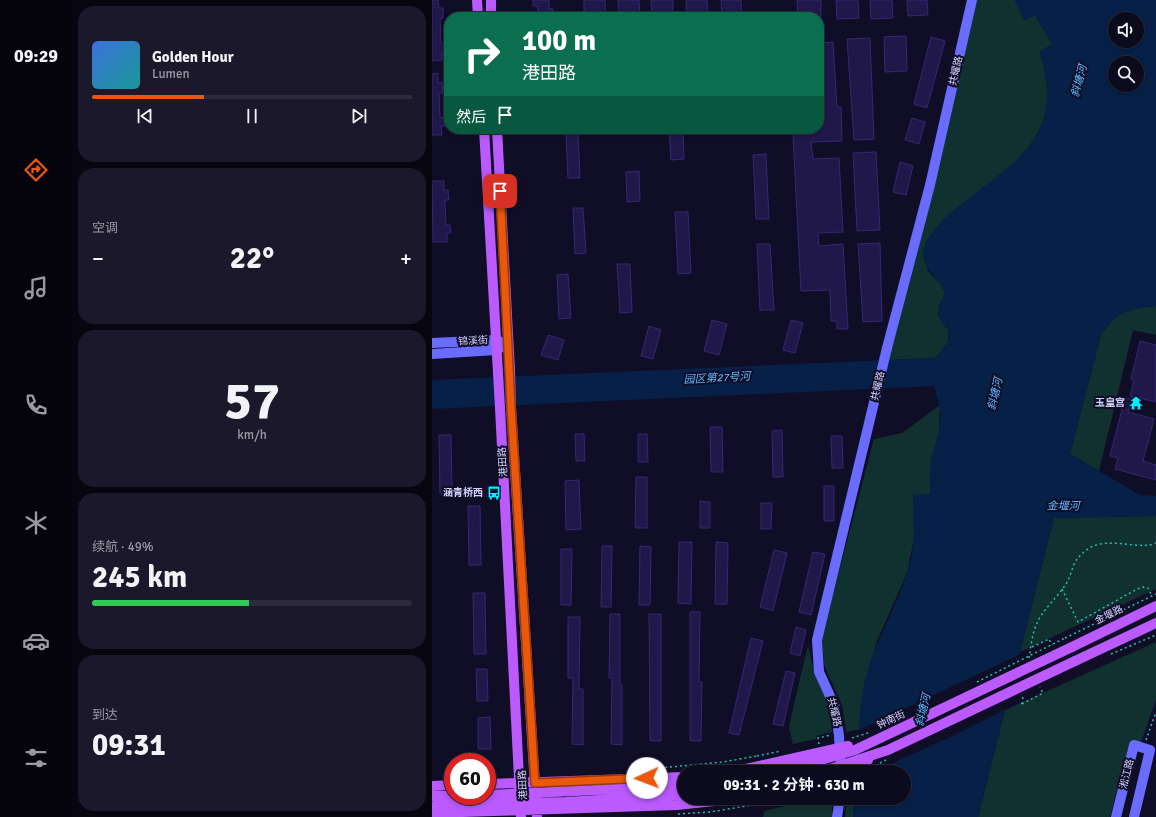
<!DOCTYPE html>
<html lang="zh">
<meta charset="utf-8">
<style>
:root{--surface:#0c0a1d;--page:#1a182a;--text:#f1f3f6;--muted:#9a9aa4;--line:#2c2b3b;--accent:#ea580c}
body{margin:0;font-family:Signika,"Noto Sans SC",sans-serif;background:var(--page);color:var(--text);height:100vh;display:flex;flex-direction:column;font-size:15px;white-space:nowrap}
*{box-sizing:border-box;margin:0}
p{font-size:13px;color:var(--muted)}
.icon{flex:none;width:22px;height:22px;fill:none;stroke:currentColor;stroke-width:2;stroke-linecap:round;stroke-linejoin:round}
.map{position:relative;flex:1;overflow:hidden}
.details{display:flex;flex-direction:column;gap:6px;padding:6px;background:#070610;width:360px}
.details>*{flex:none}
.guide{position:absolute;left:12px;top:12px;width:380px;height:122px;border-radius:16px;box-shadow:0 2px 6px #0003,0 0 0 1px var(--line);background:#0b6e4f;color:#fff;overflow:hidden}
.fabs{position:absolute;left:676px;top:12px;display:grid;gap:8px}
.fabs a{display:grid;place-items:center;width:36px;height:36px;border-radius:50%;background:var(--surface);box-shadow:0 2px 6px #0003,0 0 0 1px var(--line);font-size:20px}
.speed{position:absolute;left:12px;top:753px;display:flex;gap:8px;font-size:20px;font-weight:700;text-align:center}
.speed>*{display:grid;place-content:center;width:52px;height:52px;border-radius:50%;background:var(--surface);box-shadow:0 2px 6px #0003,0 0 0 1px var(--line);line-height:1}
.speed .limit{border:6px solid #d22;background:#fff;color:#111}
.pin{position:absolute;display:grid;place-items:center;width:34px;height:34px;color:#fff;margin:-17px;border-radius:8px;box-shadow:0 2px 6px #0006}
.me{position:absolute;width:44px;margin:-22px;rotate:268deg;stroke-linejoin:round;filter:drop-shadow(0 0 3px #0008)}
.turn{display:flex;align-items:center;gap:14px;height:84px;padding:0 12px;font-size:18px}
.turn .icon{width:52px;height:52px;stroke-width:2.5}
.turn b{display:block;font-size:28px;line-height:34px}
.then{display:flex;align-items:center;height:38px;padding:0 12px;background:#0003;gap:8px;font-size:15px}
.big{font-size:30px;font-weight:700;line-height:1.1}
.details .card{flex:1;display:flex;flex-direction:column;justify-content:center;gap:6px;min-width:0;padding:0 14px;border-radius:16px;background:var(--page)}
.details .dial{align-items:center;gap:0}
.dial b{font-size:52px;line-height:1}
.song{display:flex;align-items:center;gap:12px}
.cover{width:48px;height:48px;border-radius:6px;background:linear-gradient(135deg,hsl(220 70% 55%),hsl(180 70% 35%))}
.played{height:4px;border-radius:2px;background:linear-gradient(90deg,var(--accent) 35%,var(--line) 35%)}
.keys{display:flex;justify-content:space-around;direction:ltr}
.heat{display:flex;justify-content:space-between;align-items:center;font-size:22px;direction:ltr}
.charge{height:6px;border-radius:3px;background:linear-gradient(90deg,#34c759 49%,var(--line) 0)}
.trip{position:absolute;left:245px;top:765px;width:234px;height:40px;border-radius:20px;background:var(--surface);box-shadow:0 2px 6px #0003,0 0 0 1px var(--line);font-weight:700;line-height:40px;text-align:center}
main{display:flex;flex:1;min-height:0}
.menu{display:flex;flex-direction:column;width:72px;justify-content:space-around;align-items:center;background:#05040c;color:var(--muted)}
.menu .icon{width:28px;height:28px}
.menu .selected{color:var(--accent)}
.menu b{font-size:18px;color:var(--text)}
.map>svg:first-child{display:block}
.green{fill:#10312f}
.water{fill:#062047;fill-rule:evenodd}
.pier{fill:#100d27}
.building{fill:#201849;stroke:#342877}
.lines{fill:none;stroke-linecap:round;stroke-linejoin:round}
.path{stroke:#25c0b1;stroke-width:1.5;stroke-dasharray:2 3;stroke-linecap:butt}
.secondary{stroke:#6a6cff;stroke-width:10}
.primary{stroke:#bb5aff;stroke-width:10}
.path-bridge{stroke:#25c0b1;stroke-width:1.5;stroke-dasharray:2 3;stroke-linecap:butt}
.secondary-bridge{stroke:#6a6cff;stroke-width:10}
.primary-bridge{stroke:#bb5aff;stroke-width:10}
.route-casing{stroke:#983908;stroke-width:10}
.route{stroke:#ea580c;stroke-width:7}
.labels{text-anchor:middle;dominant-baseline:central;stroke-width:4;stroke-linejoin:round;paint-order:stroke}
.street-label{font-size:10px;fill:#d6d3ff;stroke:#100d27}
.poi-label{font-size:10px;font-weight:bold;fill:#d6d3ff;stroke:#100d27;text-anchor:end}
.water-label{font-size:11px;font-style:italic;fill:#61bcff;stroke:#100d27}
</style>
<main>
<nav class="menu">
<b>09:29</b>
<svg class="icon selected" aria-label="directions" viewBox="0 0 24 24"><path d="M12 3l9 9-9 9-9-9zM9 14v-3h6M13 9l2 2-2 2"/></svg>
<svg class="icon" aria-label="music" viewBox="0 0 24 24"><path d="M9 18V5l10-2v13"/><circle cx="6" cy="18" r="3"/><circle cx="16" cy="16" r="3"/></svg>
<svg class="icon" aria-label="phone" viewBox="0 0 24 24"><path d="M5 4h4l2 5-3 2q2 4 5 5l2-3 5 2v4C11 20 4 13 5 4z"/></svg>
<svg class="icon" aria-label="climate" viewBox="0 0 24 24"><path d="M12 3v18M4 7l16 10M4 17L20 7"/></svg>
<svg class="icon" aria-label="car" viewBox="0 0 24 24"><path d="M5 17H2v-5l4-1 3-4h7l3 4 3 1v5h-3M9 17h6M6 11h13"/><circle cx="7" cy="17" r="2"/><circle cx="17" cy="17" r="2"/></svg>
<svg class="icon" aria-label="filters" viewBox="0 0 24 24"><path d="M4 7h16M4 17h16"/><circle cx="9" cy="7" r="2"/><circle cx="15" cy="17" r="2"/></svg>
</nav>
<section class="details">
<div class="card">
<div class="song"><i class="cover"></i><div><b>Golden Hour</b><p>Lumen</p></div></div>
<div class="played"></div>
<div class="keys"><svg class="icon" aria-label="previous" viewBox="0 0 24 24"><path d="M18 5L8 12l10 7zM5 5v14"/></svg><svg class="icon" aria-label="pause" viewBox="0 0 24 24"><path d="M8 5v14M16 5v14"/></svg><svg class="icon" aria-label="next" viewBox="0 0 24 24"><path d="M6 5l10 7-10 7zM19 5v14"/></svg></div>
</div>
<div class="card"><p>空调</p>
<div class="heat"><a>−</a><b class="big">22°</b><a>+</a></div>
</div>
<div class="card dial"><b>57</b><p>km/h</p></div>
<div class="card"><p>续航 · 49%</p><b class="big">245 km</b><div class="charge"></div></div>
<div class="card"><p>到达</p><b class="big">09:31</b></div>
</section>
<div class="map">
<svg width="724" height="817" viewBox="0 0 724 817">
<rect width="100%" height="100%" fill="#100d27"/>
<path class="green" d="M541,0H583L592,20L603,15L620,44L608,52C622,103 617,129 579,166L495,270L509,285L513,293L507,306L506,316L516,330V342L509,352L502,358L455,360Z
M724,306V335L701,330L667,471L638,454L669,335C685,311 696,309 724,306Z
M508,405L507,433L499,459L498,494L481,544L475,573L445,641L431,690L428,729L414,732L410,705L392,665L390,636L442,439L470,433Z
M724,516V589L588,652L622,518Z
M724,642V700L709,742L697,744L678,817H546L573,710Z
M376,645L380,663L399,711L400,732L384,736V739L361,744L357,728L359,717Z
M384,798H391L400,802V817H331L332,811Z
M415,798H423L421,817H413Z"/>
<path class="water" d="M583,0H724V306C696,309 685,311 669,335L638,454L708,495L724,496V516L622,518L546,817H421L424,798H472V772H425C427,745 426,717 431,690C440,643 468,604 479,559C484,539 481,516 481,495L498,494L499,459L507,433L509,413L502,386L0,409V380L502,358C510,352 521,340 515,328C512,324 507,320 507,315C506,307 510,300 513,293C507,278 494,273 491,255C491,246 495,239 500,233C510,218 523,209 537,198C594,154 631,132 608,52L620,44L603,15L592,20ZM683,19H705V41H683ZM683,63H705V85H683Z"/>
<path class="pier" d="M589,654L576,708L510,741L441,772H423L425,731Z"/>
<path class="building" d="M0,0H6L7,8H11V18L8,19L9,43H13V52H10V60L0,61Z
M101,0H117V9H121L120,17H105L106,6H101Z
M152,0H173L174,17H152Z
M186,0H207L208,17H187Z
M219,0H241V17H220Z
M254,0H275L276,17H255Z
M289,0H309L310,17H290Z
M365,0H389V17H366Z
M404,0H426L427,18L405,19Z
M438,0H460L461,18L439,19Z
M475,0H495L496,15L476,16Z
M474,36L475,71L453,72L452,37Z
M499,37L513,41L495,108L482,104Z
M438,38L442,139L422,140L415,39Z
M401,42L405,107H409L410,141L379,142L381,159L407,158L411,232L386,233L387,246L411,244L416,329H405V321H399L398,290L369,291L361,136V129H387V43Z
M6,73V83L10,82L11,93H7L8,118L12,117L13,126H9L10,135H0V74Z
M480,118L493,122L487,144L473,140Z
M237,129H251L252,159L239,160Z
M134,134H146L148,178H136Z
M444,152L448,230L425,231L421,153Z
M334,154L337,219H324L321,155Z
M468,162L481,166L474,195L461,192Z
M207,171L208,201L195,202L194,172Z
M0,181H12V190H16L17,200H13L14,225H18L19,233H15V242H1Z
M141,208H151L154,253L143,254Z
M243,212H256L259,273L246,274Z
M448,243L450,321L431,322L426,244Z
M325,244H338L342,310H328Z
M185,264H198L200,312L188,313Z
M136,274L139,318L127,319L125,275Z
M280,320L295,324L287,355L272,351Z
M359,320L371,323L363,353L351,350Z
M217,326L229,330L221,359L209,356Z
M116,335L132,340L126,360L109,355Z
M708,341L724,345V402L698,396L702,380L699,379Z
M693,398L699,399L696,412L722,419L711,461L724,465V480L683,469L686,458L678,456Z
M278,427H290L291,472H279Z
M350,430L351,477H341L340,431Z
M143,434H152L153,461H144Z
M206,434H215L216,462H206Z
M7,435H19L20,494H8Z
M399,436H410L411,468H400Z
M204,477H215V528H203Z
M147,480L149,529L134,530L133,481Z
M392,486H402V521H392Z
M268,501L278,502V528H268Z
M329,503H340L339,529H329Z
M36,506H48L49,565H37Z
M247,542H260L259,604L246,603Z
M284,542L296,543L295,604H283Z
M170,546H180L179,607H169Z
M208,546L219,547L218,605H207Z
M129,549H140L139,605H129Z
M342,550L355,553L341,611L328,607Z
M381,552L393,554L379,615L367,612Z
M41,593H53L54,654H42Z
M258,612H268L267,682H270L269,741H258Z
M178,614H188V685H190V745L179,744L180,678H177Z
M217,614H229V741H218Z
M136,617H148L147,689H151V745L140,744L141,678H136Z
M364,627L374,630L368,656L358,653Z
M319,638L331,641L307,735L297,733Z
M44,669H55L56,701H45Z
M354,671L363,673L351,726L341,724Z
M58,717L59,749H46V718Z"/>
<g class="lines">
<path class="path" d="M630,589L646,622L705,589L711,587L716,588L720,596
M633,638L724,594
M600,647L617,639L620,645
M679,654L724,635
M597,658C599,647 600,633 605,623C612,608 625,598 634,584C639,576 640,566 645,559C650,553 657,547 664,545C684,539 710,550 724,543
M590,704L591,696
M590,704L611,693L608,687
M714,740L724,712
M387,744L386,738L399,735
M228,768L291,762L325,756
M258,770L294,766
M318,802L338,798
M246,814L278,812L363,798"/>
<path class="secondary" d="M0,343L64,340L72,343
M455,348L498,185L540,0
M0,354L64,350L76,344
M409,772L407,736L403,707L387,672L385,640L444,394
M405,817L408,798
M684,817L702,745L718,750L702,817"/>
<path class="primary" d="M45,0L46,17
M59,0V17
M52,129L66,373
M65,129L78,371
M79,407L105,817
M68,408L89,817
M640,647L724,606
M643,661L724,623
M411,772L436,760
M55,784L252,777
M0,786L21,785
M0,796H21
M0,813L245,805L310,798"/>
<path class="path-bridge" d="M545,682L633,638
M420,738L439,732
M325,756L349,751
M430,772L454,760"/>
<path class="secondary-bridge" d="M444,394L455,348"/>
<path class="primary-bridge" d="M78,371L79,407
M66,373L68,408
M300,772L416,746
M348,772L423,750L640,647
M389,772L456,750L643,661
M55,795L252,786
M2,806L134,802L252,795"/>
</g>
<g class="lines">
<g class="route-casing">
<path id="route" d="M68,191L79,407L103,783L215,778"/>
</g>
<use href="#route" class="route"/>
</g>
<defs>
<g id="temple-bare" transform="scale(1.08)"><path d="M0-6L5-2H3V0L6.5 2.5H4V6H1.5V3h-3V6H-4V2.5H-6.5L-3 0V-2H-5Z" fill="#00eefe" stroke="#100d27" stroke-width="2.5" paint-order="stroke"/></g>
<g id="bus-bare" transform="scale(1.08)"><path d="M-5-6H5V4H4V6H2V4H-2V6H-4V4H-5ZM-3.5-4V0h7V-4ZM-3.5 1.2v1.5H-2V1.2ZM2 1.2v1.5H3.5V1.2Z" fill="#00eefe" stroke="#100d27" stroke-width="2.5" paint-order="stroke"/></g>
</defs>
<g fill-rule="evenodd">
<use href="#temple-bare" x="704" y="403"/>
<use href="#bus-bare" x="62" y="493"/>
</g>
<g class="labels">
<g class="street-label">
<text transform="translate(524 71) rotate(-77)">共耀路</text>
<text transform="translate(41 341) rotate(-3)">锦溪街</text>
<text transform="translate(446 386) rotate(-77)">共耀路</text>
<text transform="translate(71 462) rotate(-94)">港田路</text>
<text transform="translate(677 615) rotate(-26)">金堰路</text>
<text transform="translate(402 712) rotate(76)">共耀路</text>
<text transform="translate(459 720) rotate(-25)">钟南街</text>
<text transform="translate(695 774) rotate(-76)">淞江路</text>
<text transform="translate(91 785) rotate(-93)">港田路</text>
</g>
<g class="poi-label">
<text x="693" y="403">玉皇宫</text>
<text x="51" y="493">涵青桥西</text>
</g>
<g class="water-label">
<text transform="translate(647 81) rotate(-75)">斜塘河</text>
<text transform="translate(285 378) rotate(-3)">园区第27号河</text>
<text transform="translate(563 394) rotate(-77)">斜塘河</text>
<text transform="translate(631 506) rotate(1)">金堰河</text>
<text transform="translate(491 710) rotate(-77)">斜塘河</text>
</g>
</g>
</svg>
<div class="fabs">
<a><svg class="icon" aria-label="sound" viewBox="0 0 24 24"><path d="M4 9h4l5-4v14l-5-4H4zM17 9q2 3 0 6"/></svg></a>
<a><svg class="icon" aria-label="search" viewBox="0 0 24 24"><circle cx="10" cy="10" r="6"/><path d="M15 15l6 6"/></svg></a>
</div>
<div class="speed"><div class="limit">60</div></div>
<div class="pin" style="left:68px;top:191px;background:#d93025"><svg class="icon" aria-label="arrive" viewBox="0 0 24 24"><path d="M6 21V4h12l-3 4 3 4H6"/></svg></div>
<svg class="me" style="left:215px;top:778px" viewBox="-20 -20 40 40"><circle r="19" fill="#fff"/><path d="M0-13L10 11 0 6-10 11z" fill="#ea580c"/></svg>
<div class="trip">09:31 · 2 分钟 · 630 m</div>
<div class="guide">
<div class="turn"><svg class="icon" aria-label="right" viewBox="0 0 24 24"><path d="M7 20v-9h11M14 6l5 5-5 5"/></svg><div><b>100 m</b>港田路</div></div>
<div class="then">然后<svg class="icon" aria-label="arrive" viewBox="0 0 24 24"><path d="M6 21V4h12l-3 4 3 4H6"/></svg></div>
</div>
</div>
</main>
